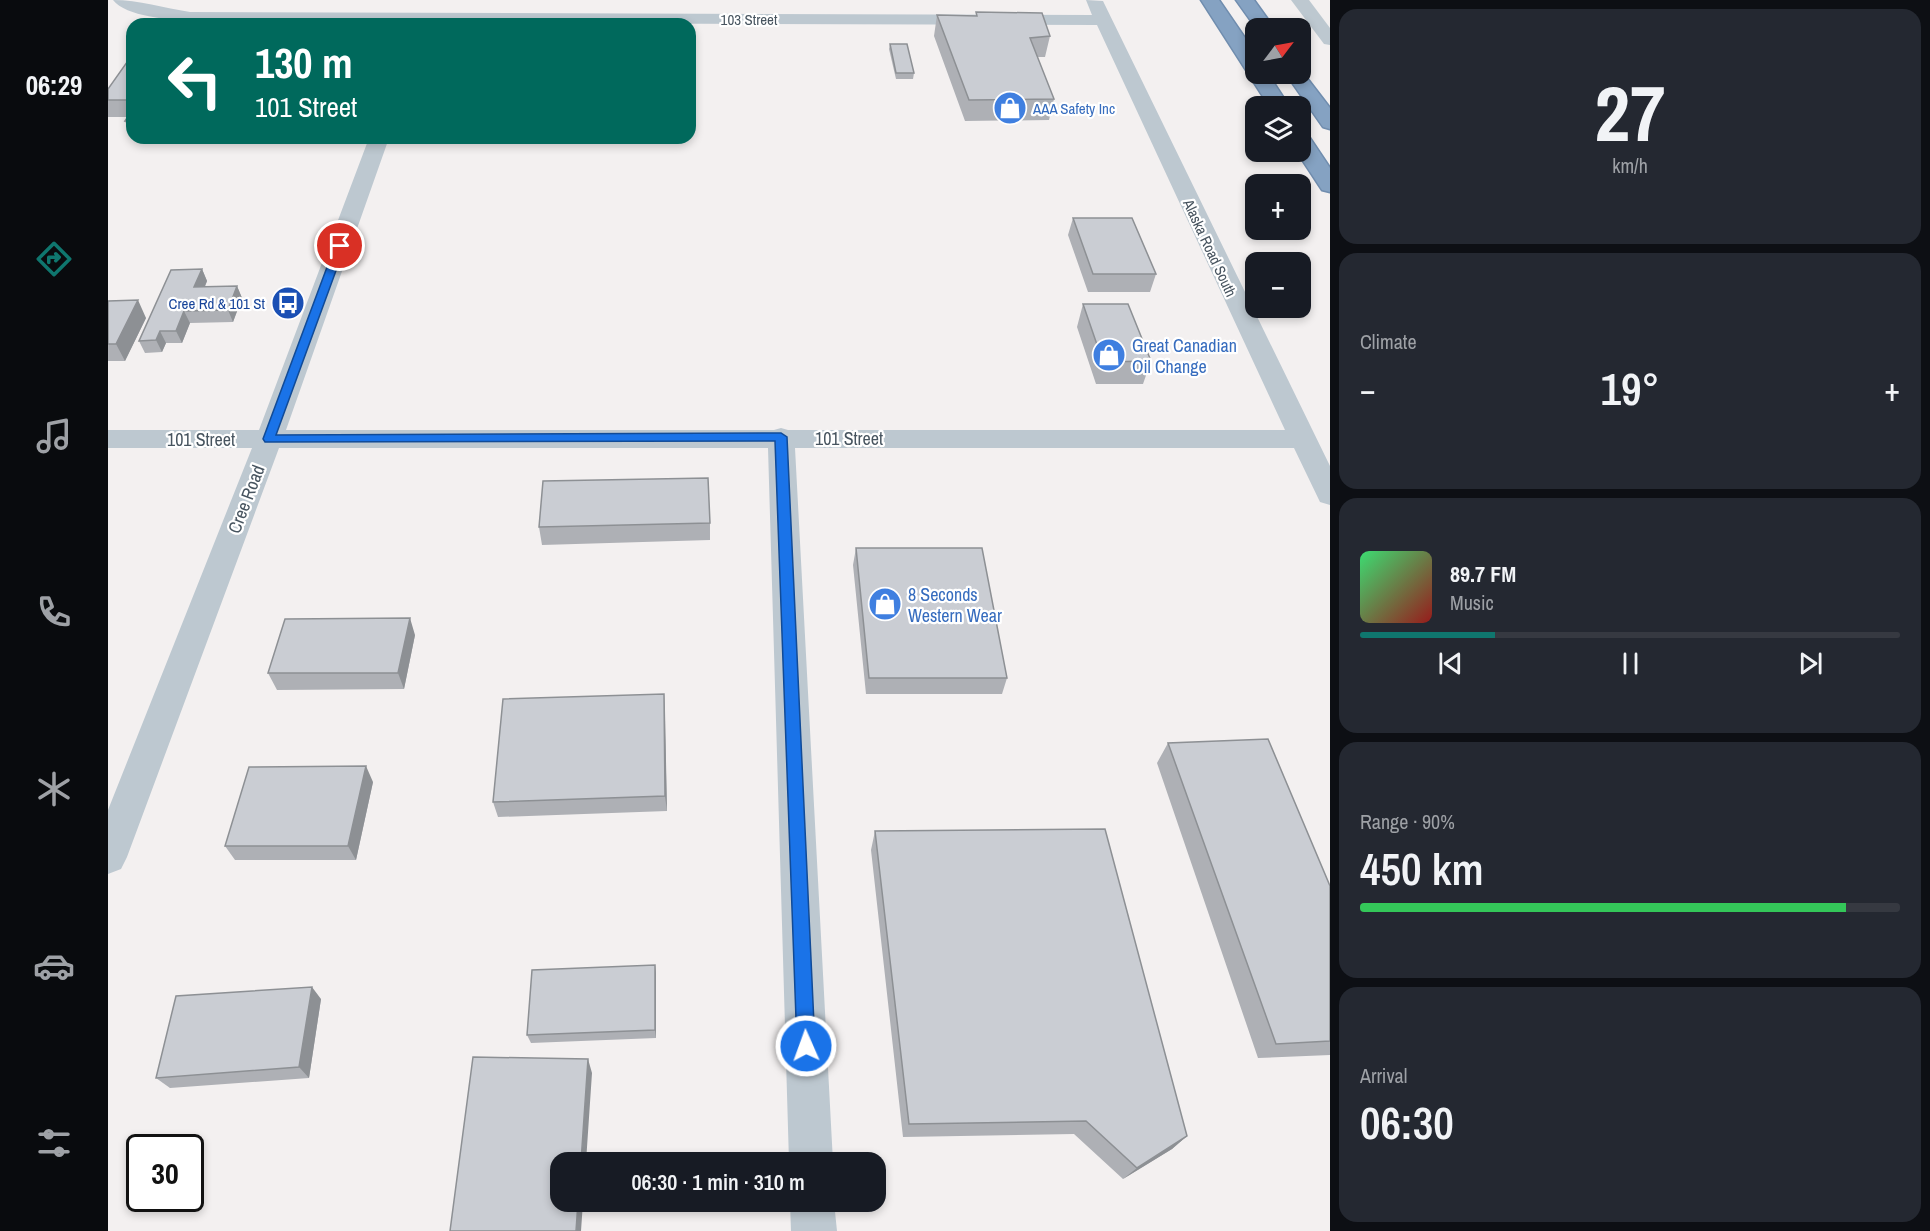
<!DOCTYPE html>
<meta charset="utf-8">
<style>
:root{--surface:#171b24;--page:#242831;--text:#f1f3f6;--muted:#9ea1a6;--line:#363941;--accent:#0f766e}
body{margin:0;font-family:"Archivo Narrow",sans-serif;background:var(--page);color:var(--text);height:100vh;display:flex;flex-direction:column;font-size:22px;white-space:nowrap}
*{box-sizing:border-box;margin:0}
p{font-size:20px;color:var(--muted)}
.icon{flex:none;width:33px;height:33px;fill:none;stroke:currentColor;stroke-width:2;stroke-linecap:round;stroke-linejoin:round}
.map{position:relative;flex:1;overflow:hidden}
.sheet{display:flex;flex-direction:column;gap:9px;padding:9px;background:#0d0f14;width:600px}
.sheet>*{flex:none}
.banner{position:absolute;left:18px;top:18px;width:570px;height:126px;border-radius:18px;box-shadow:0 3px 9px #0003;background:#00695c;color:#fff;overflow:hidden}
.needle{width:39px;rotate:58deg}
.buttons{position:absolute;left:1137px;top:18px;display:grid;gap:12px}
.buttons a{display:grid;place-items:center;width:66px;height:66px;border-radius:12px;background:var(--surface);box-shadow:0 3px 9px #0003;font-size:30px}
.speed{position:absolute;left:18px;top:1134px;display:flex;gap:12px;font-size:30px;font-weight:700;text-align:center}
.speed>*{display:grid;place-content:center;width:78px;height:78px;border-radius:50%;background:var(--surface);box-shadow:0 3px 9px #0003;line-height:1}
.speed .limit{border:3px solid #111;border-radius:9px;background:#fff;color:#111}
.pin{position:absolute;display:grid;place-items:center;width:51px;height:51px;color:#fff;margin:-26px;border:3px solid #fff;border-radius:50%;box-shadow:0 2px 6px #0007}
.me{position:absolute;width:66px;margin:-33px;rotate:358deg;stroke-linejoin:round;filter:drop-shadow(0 0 4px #0008)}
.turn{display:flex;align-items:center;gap:21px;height:126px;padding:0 30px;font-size:27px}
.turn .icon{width:78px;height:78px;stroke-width:2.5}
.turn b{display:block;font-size:42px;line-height:51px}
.big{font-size:45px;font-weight:600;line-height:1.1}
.sheet .widget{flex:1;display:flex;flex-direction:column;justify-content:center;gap:9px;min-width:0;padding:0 21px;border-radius:18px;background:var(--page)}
.sheet .dial{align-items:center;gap:0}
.dial b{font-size:78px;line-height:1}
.song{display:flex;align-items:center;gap:18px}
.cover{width:72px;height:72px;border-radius:9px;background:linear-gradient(135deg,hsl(140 70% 55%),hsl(0 70% 35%))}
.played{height:6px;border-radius:3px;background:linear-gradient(90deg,var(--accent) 25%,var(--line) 25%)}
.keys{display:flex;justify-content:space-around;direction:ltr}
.heat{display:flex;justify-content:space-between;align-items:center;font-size:33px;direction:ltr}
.charge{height:9px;border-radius:4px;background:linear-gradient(90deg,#34c759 90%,var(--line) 0)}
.trip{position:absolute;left:442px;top:1152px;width:336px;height:60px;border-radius:18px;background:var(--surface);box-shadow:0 3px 9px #0003;font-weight:600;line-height:60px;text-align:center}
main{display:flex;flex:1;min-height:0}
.tab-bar{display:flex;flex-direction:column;width:108px;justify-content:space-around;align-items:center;background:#090b0e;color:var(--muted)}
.tab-bar .icon{width:42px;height:42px}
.tab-bar .on{color:var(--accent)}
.tab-bar b{font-size:27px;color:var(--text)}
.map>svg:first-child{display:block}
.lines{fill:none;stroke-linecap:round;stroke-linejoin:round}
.highway-casing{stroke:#708dae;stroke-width:3}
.street{fill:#bdc8d0;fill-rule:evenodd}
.highway{fill:#85a2c2;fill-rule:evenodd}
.wall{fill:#aeb0b5}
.shaded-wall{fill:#8d9094}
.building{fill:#cacdd3;stroke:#8d9094;stroke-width:1.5}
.route{fill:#1a73e8;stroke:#114b97;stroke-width:1.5}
.labels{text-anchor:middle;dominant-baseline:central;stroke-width:4.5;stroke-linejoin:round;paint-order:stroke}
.far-street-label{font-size:15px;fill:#47545f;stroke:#fff}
.far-shop-label{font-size:15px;fill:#366cbe;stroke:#fff;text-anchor:start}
.far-transit-label{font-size:15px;fill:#164399;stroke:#fff;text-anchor:end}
.shop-label{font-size:18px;fill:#366cbe;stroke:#fff;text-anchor:start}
.street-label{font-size:18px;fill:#47545f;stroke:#fff}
</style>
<main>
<nav class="tab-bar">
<b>06:29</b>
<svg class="icon on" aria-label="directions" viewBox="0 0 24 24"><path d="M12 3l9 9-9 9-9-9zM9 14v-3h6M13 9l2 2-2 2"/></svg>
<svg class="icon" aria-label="music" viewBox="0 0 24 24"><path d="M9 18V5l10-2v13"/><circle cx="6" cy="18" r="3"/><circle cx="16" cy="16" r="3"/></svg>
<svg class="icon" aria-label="phone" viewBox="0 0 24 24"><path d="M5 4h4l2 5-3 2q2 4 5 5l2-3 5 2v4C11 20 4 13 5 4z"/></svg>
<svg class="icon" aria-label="climate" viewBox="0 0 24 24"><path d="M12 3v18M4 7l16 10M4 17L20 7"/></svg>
<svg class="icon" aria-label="car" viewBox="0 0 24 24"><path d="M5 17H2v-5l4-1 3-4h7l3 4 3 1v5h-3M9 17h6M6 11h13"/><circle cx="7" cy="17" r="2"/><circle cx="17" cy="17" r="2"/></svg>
<svg class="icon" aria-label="filters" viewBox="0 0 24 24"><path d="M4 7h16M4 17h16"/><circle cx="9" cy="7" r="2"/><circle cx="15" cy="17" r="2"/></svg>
</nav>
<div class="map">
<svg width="1222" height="1231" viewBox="0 0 1222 1231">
<rect width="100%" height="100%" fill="#f3f0f0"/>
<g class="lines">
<g class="highway-casing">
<path id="highway" d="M1093,0H1111L1148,54V74H1160L1181,106H1161Z
M1128,0H1146L1166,28H1148Z
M1192,69L1222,108V129L1215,127L1178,74H1192Z
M1192,134L1200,135L1222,168V192L1214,190L1189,152H1192Z"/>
</g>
<path class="street" d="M5,0C31,0 56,8 82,12L984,15L978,0L995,1L1222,466V505L1212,502L1186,448H687L725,1162H681L660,448H171L19,857L13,869L0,874V810L144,448H0V430H151L261,138H281L178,430H666L673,428L680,430H1177L989,25L82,22C62,19 18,17 5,0Z
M1183,0H1201L1222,28V45L1216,44Z
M682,1202H726L729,1231H683Z"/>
<use href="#highway" class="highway"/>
</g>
<path class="wall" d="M868,12L942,36L937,57H929L946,99L941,120L857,121L826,36L829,15L868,16Z
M782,44L806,73L805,79H788L781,49Z
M24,55V137L17,121L20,117H0V89Z
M965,218L1048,274L1042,292H980L960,235Z
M94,269L99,281L97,287L129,286L134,298L125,322L82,323L74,343H58L54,352L37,353L31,341Z
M0,301L38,318L17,361H0Z
M975,304L1043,361L1035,384H988L969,327Z
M602,523V540L434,545L431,527Z
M748,548L899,678L894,694H758L745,565Z
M307,635L296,689L169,690L160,673Z
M556,694L559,811L390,817L385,802Z
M1060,743L1222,886V1055L1150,1058L1049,763Z
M265,782L248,860H127L117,846Z
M767,831L1079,1136L1064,1149L1015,1179L966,1134L795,1137L763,850Z
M547,965L548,974V1038L423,1043L419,1035Z
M213,999L201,1078L62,1088L48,1078Z"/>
<path class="shaded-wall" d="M94,269L99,281L91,299L86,287Z
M129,286L134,298L125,322L120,310Z
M30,300L38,318L17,361L8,344Z
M76,311L82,323L74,343L68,331Z
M52,331L58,343L54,352L48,340Z
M302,618L307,635L296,689L290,673Z
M556,694L557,710L559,811L557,796Z
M258,766L265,782L248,860L240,846Z
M547,965L548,974V1038L547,1030Z
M204,987L213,999L201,1078L191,1067Z
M480,1059L484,1073L478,1162H473Z
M1079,1136L1064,1149L1015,1179L1029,1168Z
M470,1202H475L473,1231H468Z"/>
<path class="building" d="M868,12L934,13L942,36L922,38L946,99L861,100L829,15L869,16Z
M782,44H799L806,73H788Z
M24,55V100H0V89Z
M24,110V121H17Z
M965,218H1024L1048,274H985Z
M94,269L86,287L129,286L120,310L76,311L68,331H52L48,340L31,341L63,270Z
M30,300L8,344H0V301Z
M975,304H1020L1043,361L995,362Z
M600,478L602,523L431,527L435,481Z
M748,548H874L899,678H761Z
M302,618L290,673H160L177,619Z
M556,694L557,796L385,802L395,699Z
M1160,739L1222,886V1041L1168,1044L1060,743Z
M258,766L240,846H117L141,767Z
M997,829L1079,1136L1029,1168L978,1121L801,1124L767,831Z
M547,965V1030L419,1035L424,970Z
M204,987L191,1067L48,1078L68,996Z
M365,1057L480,1059L473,1162H453V1202H470L468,1231H342Z"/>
<path class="route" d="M228,243L237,246L168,435L673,433L679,437L707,1046L704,1052L698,1054L691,1052L689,1046L667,441L157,442L155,439Z"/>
<defs>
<g id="shop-disc" transform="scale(1.725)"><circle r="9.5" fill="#3f7fe0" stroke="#fff"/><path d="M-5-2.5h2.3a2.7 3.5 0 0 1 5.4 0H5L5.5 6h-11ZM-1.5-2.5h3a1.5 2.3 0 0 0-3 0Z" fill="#fff"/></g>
<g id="bus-disc" transform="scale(1.725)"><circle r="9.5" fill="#1a4fb4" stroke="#fff"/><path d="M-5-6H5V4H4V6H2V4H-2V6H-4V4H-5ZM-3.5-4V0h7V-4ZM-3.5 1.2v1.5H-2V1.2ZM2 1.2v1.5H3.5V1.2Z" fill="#fff"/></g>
</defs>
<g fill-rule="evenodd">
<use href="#shop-disc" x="902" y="108"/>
<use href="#bus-disc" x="180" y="303"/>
<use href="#shop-disc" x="1001" y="355"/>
<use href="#shop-disc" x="777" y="604"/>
</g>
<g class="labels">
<g class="far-street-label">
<text x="641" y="19">103 Street</text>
<text transform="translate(1102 248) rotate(65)">Alaska Road South</text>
</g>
<g class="far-shop-label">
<text x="925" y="108">AAA Safety Inc</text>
</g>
<g class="far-transit-label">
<text x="157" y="303">Cree Rd &amp; 101 St</text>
</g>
<g class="shop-label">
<text x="1024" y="345">Great Canadian<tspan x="1024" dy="21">Oil Change</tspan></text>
<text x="800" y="594">8 Seconds<tspan x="800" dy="21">Western Wear</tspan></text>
</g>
<g class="street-label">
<text x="741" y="438">101 Street</text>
<text x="93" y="439">101 Street</text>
<text transform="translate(138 499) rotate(-69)">Cree Road</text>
</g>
</g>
</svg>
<div class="buttons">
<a><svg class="needle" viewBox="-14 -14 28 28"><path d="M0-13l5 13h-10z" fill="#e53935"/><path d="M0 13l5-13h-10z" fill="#9ea1a6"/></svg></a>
<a><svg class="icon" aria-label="layers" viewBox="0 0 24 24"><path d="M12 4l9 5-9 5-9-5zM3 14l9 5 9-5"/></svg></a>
<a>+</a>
<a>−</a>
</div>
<div class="speed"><div class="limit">30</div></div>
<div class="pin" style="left:232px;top:246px;background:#d93025"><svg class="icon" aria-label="arrive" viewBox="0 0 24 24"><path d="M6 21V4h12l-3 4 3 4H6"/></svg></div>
<svg class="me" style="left:698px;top:1046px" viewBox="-20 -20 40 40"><circle r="17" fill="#1a73e8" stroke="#fff" stroke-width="3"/><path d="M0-11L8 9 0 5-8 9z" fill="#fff"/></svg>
<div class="trip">06:30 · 1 min · 310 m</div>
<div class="banner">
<div class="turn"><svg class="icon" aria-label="left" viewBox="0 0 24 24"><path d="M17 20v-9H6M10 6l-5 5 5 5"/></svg><div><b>130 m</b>101 Street</div></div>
</div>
</div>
<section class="sheet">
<div class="widget dial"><b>27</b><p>km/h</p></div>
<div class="widget"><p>Climate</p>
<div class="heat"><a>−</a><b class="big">19°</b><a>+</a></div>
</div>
<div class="widget">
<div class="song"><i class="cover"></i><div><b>89.7 FM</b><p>Music</p></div></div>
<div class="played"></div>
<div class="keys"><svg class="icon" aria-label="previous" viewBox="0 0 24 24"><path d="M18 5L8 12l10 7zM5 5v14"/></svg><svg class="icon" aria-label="pause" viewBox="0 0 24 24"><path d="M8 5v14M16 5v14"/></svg><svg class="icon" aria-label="next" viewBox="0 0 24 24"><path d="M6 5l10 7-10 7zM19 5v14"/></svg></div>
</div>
<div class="widget"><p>Range · 90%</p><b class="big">450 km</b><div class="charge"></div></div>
<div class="widget"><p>Arrival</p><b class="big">06:30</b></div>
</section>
</main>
